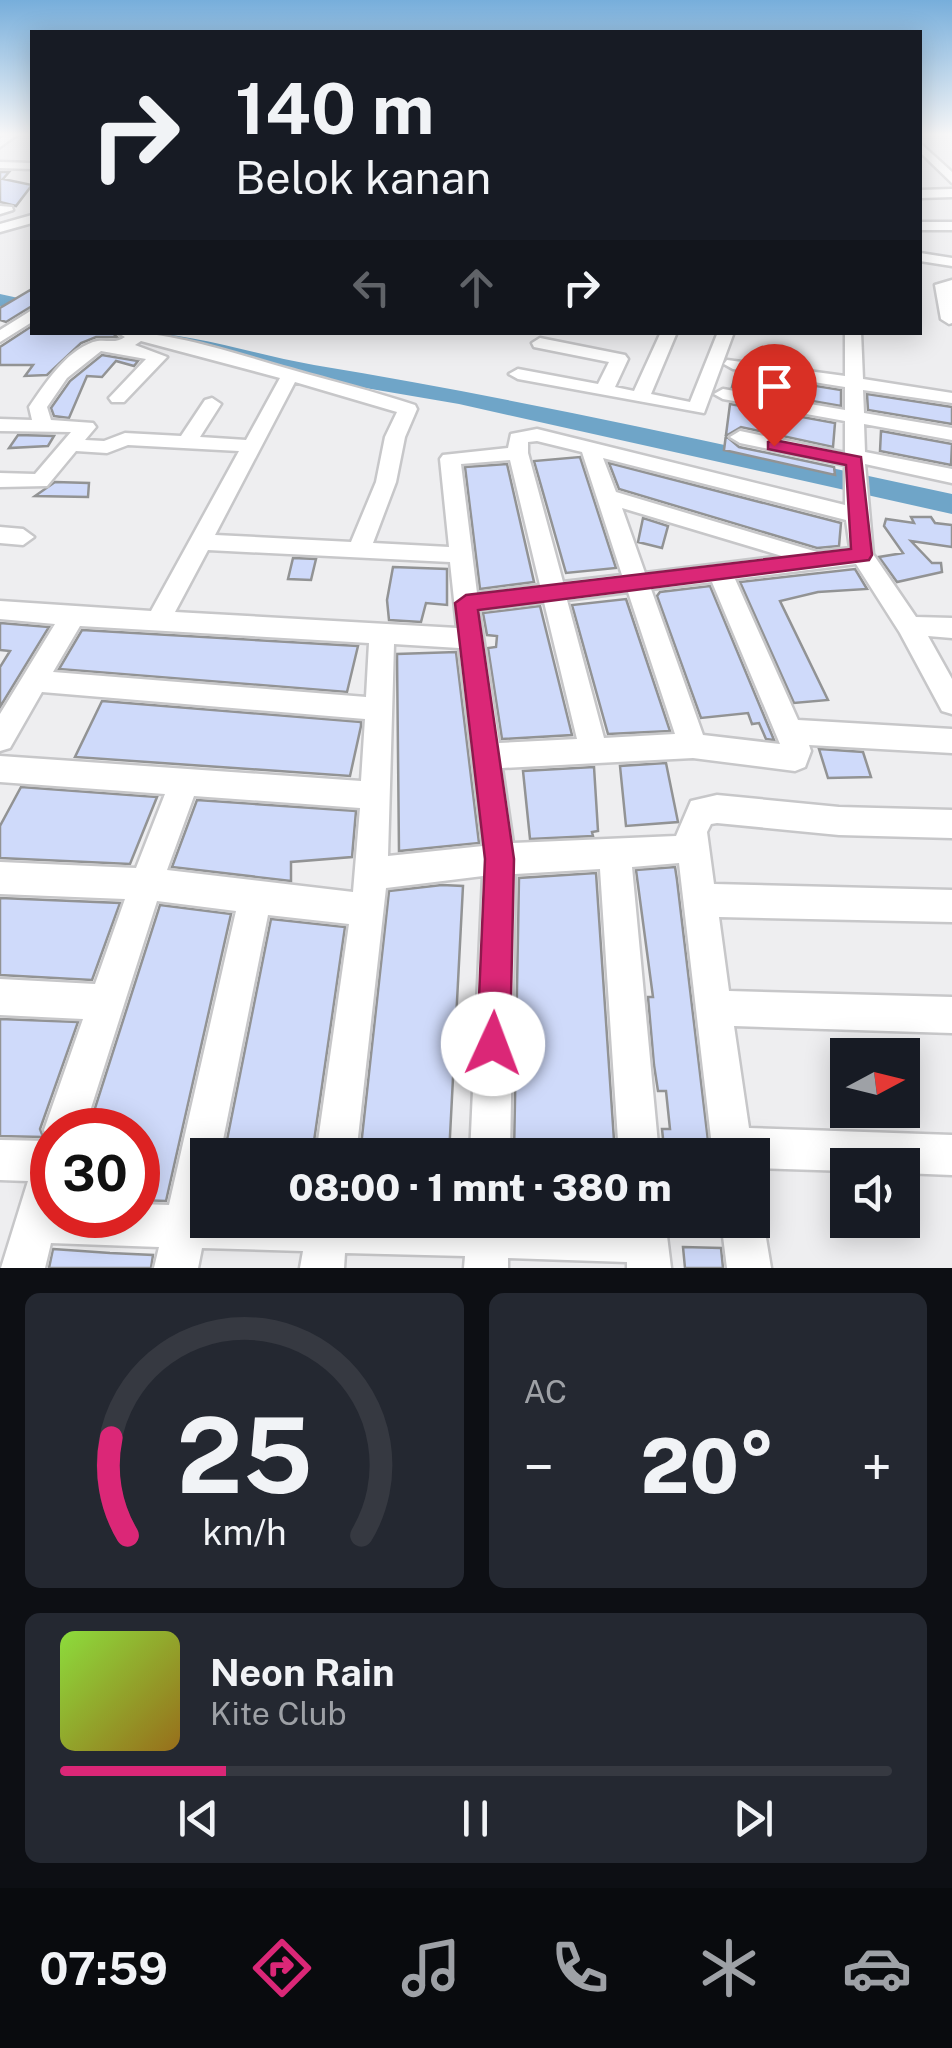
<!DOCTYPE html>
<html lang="id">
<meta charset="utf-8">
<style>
:root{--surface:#171b24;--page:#242831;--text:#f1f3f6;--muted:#9ea1a6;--line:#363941;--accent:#db2777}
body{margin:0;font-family:"Public Sans",sans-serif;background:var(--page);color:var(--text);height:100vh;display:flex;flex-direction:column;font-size:38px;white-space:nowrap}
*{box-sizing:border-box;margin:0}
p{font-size:32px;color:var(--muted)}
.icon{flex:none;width:55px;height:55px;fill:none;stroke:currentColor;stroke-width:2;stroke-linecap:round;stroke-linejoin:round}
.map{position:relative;height:1268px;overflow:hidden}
.drawer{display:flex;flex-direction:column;gap:25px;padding:25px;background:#0d0f14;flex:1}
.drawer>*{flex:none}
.top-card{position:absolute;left:30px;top:30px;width:892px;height:305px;border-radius:0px;box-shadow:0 5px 25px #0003;background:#171b24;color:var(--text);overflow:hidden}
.needle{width:65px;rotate:83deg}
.fabs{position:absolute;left:830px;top:1038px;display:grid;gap:20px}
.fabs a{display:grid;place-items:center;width:90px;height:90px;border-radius:0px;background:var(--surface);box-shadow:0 5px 25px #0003;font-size:50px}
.speed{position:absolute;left:30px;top:1108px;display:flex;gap:20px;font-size:50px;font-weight:700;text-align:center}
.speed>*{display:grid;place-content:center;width:130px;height:130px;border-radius:50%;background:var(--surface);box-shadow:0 5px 25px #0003;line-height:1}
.speed .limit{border:15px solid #d22;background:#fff;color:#111}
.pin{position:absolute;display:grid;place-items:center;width:85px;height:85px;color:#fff;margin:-102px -42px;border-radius:50% 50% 50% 0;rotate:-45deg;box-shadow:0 0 10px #0007}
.pin .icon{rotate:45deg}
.me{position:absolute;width:110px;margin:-55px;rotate:2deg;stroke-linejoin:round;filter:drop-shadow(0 0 8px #0008)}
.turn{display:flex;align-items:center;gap:35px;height:210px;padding:0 40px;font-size:45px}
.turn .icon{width:130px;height:130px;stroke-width:2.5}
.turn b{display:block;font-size:70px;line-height:85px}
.lanes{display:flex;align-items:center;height:95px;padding:0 40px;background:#0003;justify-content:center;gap:50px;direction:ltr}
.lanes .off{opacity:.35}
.big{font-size:75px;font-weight:800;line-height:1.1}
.drawer .widget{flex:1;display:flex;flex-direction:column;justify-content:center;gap:15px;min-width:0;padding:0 35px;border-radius:15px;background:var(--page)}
.drawer .dial{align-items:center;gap:0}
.dial svg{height:260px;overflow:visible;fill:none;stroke:var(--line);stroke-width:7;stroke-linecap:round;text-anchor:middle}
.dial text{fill:var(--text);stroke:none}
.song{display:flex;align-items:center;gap:30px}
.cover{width:120px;height:120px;border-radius:15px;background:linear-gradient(135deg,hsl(90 70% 55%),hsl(40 70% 35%))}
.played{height:10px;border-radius:5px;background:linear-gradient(90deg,var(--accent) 20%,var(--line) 20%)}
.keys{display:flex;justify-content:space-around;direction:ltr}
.heat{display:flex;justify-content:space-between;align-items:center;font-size:55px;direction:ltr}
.drawer .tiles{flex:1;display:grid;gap:25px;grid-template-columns:1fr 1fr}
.widget:last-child{grid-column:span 2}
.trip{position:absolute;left:190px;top:1138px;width:580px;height:100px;border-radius:0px;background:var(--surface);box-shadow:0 5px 25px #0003;font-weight:800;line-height:100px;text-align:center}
.menu{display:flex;height:160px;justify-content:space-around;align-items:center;background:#090b0e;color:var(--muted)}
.menu .icon{width:70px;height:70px}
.menu .on{color:var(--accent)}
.menu b{font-size:45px;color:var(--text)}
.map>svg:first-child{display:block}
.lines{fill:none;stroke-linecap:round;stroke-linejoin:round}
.river{fill:#6fa5c8;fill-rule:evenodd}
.building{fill:#cfdafa;stroke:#929394;stroke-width:2.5}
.minor-casing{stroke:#c7c7c9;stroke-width:5}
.minor{fill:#fff;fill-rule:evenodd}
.route{fill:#db2777;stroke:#8e194d;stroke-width:2.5}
</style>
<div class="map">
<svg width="952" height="1268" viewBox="0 0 952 1268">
<rect width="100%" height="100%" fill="#eeeef0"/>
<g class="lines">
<path class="river" d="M0,294L32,301V313L0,306Z
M128,332C192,332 251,354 314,365C528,400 740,449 952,494V514L459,404L295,376L131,337Z"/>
</g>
<path class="building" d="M0,172H9L3,179L32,185L16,206L0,202Z
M32,289V306L6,322L0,320V308Z
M32,326V332H112L117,337H96L81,343L47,375L25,376L33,365H0V347Z
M102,355L138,361L134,366L116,361L102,377L87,376L69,418L54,416L51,408L70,381Z
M736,373L841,390V406L732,387Z
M867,394L952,407V424L868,410Z
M730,404L835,423L833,447L741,427L726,436L739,447L834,467L835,475L724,450Z
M881,431L952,444L951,465L880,451Z
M18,435L54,436L48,446L9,448Z
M580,457L616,568L566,573L534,461Z
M609,463L841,523L839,546L817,548L619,489Z
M507,464L534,582L480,589L465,467Z
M55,482L89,483L88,497L35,496Z
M911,517H931L935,523L952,525V547L911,541L932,563H941L942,572L897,582L879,557L903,553L884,526L886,519L914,523Z
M643,518L668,526L662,548L638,542Z
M293,558L316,559L311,580L288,579Z
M393,567L447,569V605L426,603L421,622L389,620L387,600Z
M855,569L867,589L818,592L780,601L828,700L794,703L740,582Z
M710,586L774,740L766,739L759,723L752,724L748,713L701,718L657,596L660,592Z
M626,599L670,731L608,734L572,605Z
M540,606L572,735L502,739L488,648L496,647L497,636L487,635L483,613Z
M0,623L49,627L0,707V667L10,651L0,650Z
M82,630L358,646L347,692L59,669Z
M456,652L479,843L399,851L397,654Z
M102,701L361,722V726L350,776L75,757Z
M819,749L863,752L871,777L828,778Z
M666,763L678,822L626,826L620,766Z
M594,767L598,831L592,832L593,836L530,839L523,771Z
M21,787L157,797L130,864L0,858V826Z
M197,800L356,811L352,857L291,862V881L172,867Z
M675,867L677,880L709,1149L664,1148L662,1129H670L666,1091H658L654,1065L648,997H653L636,870Z
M596,873L615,1155H514L519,878Z
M442,885L463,886L449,1155H360L389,891Z
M0,898L120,903L92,980L0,975Z
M160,905L231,914L166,1201L138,1200V1130H88Z
M271,919L345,927L312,1155H224Z
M0,1019L78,1022L40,1129L43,1137L0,1136Z
M683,1247L721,1248L723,1268H685Z
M53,1249L110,1253L153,1255L151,1268H49Z"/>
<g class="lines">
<g class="minor-casing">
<path id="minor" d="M6,134H18L0,147V139Z
M920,143L952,172V183L920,152Z
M0,162L32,163V169L0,168Z
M952,189V197L920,198V190Z
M0,206L12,207L13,210L0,214Z
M32,215V223L0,232V224Z
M920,222H952V230H920Z
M920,253L952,258V266L920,261Z
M952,280V323L949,324L941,319L935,285Z
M32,310V322L0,342V330Z
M116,332C175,332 232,353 289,369C331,381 373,391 415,405L417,409L405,437L396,482L373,543L449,547L440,459L443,455L508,448L511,434L537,429L845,505V465L740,443L730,437L740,431L845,453V421L723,399L714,394L723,389L845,410V387L733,369L724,364L727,360L845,376V332H861L863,379L952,393V403L863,390L864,413L952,428V440L864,424L865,452L952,469V483L865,464L873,554L916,617L952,618V638L928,636L952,679V714L942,711L900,633L856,564L735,579L798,720L952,729V753L809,745L811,751L805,767L795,771L693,758L502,768L513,843L676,836L691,801L717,795L839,807L952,810V838L839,835L717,823L711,824L707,832L714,884L952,890V922L719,917L729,991L952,997V1033L734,1026L749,1128L952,1135V1175L902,1173V1165H848V1171L752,1168V1155H713L679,863L632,867L659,1155H619L600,869L515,874L510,1155H470L483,876L386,888L356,1155H316L349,924L268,915L220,1155H208V1220H665L671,1268H627V1262L508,1258V1268H464L465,1256L345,1253L344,1268H300L303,1251L202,1248L198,1268H154L159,1247L51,1243L45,1268H1L28,1181L0,1180V1140L49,1141L44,1130L83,1019L0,1015V979L95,984L125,899L0,894V862L136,868L165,794L0,782V756L361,781L365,719L42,692L10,748L0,751V714L55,624L0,619V601L151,611L239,451L128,445L107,453L76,451L47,486L0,487V473L35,474L71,432L0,431V419L32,420L29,407C45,384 65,352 93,342C105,338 114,345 125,337ZM141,341L280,378L246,440L200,437L221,404L212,398L205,400L181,436L125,433L104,441L85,440L96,427L93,423L51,420L47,407L67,378L101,351L146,359L109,398L112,402H124L167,357L135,345ZM295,382L397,412L385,437L376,482L351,542L215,535ZM537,441L582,452L622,575L563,582L528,453V442ZM603,458L846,520L850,548L817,552L616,492ZM510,460L540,585L477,593L461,464ZM622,508L782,556L645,573ZM208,550L450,562L457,628L175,612ZM712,582L780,744L703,735L651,589ZM628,592L675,734L604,738L567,600ZM544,602L577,739L499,743L479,610ZM80,626L369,643L366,697L53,672ZM394,644L459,648L483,846L388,856ZM194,796L360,808L353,892L167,870ZM157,901L236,911L169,1205L138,1204V1215H52V1130H84Z
M661,332H677L651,394L690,402L718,332H734L704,413L518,379L509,374L518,369L598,384L609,362L534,347L532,343L540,338L625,355L628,359L615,387L634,391Z
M0,527L23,529L34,537L23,545L0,543Z
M752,1203L763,1220L771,1268H727L721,1220H752Z"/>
</g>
<use href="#minor" class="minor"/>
</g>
<linearGradient id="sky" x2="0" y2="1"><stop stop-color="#77aedb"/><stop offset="0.43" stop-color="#f7f7f8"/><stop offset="1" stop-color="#f7f7f8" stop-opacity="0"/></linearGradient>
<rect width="952" height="312" fill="url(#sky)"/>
<path class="route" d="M774,440L861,457L872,555L869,560L478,610L514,859L510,1044L505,1056L493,1061L481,1056L477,1044L485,859L455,603L466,595L851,549L846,465L768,449V442Z"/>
</svg>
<div class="fabs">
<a><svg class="needle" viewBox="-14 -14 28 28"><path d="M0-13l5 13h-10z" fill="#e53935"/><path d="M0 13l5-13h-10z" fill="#9ea1a6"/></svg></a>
<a><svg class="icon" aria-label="sound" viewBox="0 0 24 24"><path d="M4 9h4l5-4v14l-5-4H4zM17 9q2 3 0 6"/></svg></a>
</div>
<div class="speed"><div class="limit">30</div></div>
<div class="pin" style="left:774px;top:446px;background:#d93025"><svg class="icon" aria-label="arrive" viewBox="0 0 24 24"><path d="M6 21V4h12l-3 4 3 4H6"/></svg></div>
<svg class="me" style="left:493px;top:1044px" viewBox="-20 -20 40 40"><circle r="19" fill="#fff"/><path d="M0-13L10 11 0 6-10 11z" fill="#db2777"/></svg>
<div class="trip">08:00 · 1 mnt · 380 m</div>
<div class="top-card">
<div class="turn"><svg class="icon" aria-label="right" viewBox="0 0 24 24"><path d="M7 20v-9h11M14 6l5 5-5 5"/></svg><div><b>140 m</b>Belok kanan</div></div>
<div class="lanes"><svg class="icon off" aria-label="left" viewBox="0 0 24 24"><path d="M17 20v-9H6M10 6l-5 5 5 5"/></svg><svg class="icon off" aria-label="ahead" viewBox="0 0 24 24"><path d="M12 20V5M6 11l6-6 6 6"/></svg><svg class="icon" aria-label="right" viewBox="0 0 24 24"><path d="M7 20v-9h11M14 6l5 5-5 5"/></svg></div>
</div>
</div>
<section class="drawer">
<div class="tiles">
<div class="widget dial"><svg viewBox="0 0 100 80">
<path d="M14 69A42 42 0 1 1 86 69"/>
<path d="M14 69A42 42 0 0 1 9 39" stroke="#db2777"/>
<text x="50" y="56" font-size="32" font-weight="700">25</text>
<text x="50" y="72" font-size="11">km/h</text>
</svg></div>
<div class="widget"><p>AC</p>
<div class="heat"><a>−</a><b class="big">20°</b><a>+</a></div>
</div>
<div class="widget">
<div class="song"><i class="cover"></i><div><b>Neon Rain</b><p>Kite Club</p></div></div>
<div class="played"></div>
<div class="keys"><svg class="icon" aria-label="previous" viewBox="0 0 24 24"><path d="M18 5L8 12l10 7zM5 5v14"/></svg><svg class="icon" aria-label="pause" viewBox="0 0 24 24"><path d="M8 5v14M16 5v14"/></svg><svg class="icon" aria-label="next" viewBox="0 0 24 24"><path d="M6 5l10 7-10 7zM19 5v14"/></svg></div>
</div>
</div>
</section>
<nav class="menu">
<b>07:59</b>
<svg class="icon on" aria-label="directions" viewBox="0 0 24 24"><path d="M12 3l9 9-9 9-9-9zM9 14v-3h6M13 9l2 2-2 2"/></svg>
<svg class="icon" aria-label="music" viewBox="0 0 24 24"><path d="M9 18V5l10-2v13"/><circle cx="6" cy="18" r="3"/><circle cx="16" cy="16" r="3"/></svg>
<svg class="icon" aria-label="phone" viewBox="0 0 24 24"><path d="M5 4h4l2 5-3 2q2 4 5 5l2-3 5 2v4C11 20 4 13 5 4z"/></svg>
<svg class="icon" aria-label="climate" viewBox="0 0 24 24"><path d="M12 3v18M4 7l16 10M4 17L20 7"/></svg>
<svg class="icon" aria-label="car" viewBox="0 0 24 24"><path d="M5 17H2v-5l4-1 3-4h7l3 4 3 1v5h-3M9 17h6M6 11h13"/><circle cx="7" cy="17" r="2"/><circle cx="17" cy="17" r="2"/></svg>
</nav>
